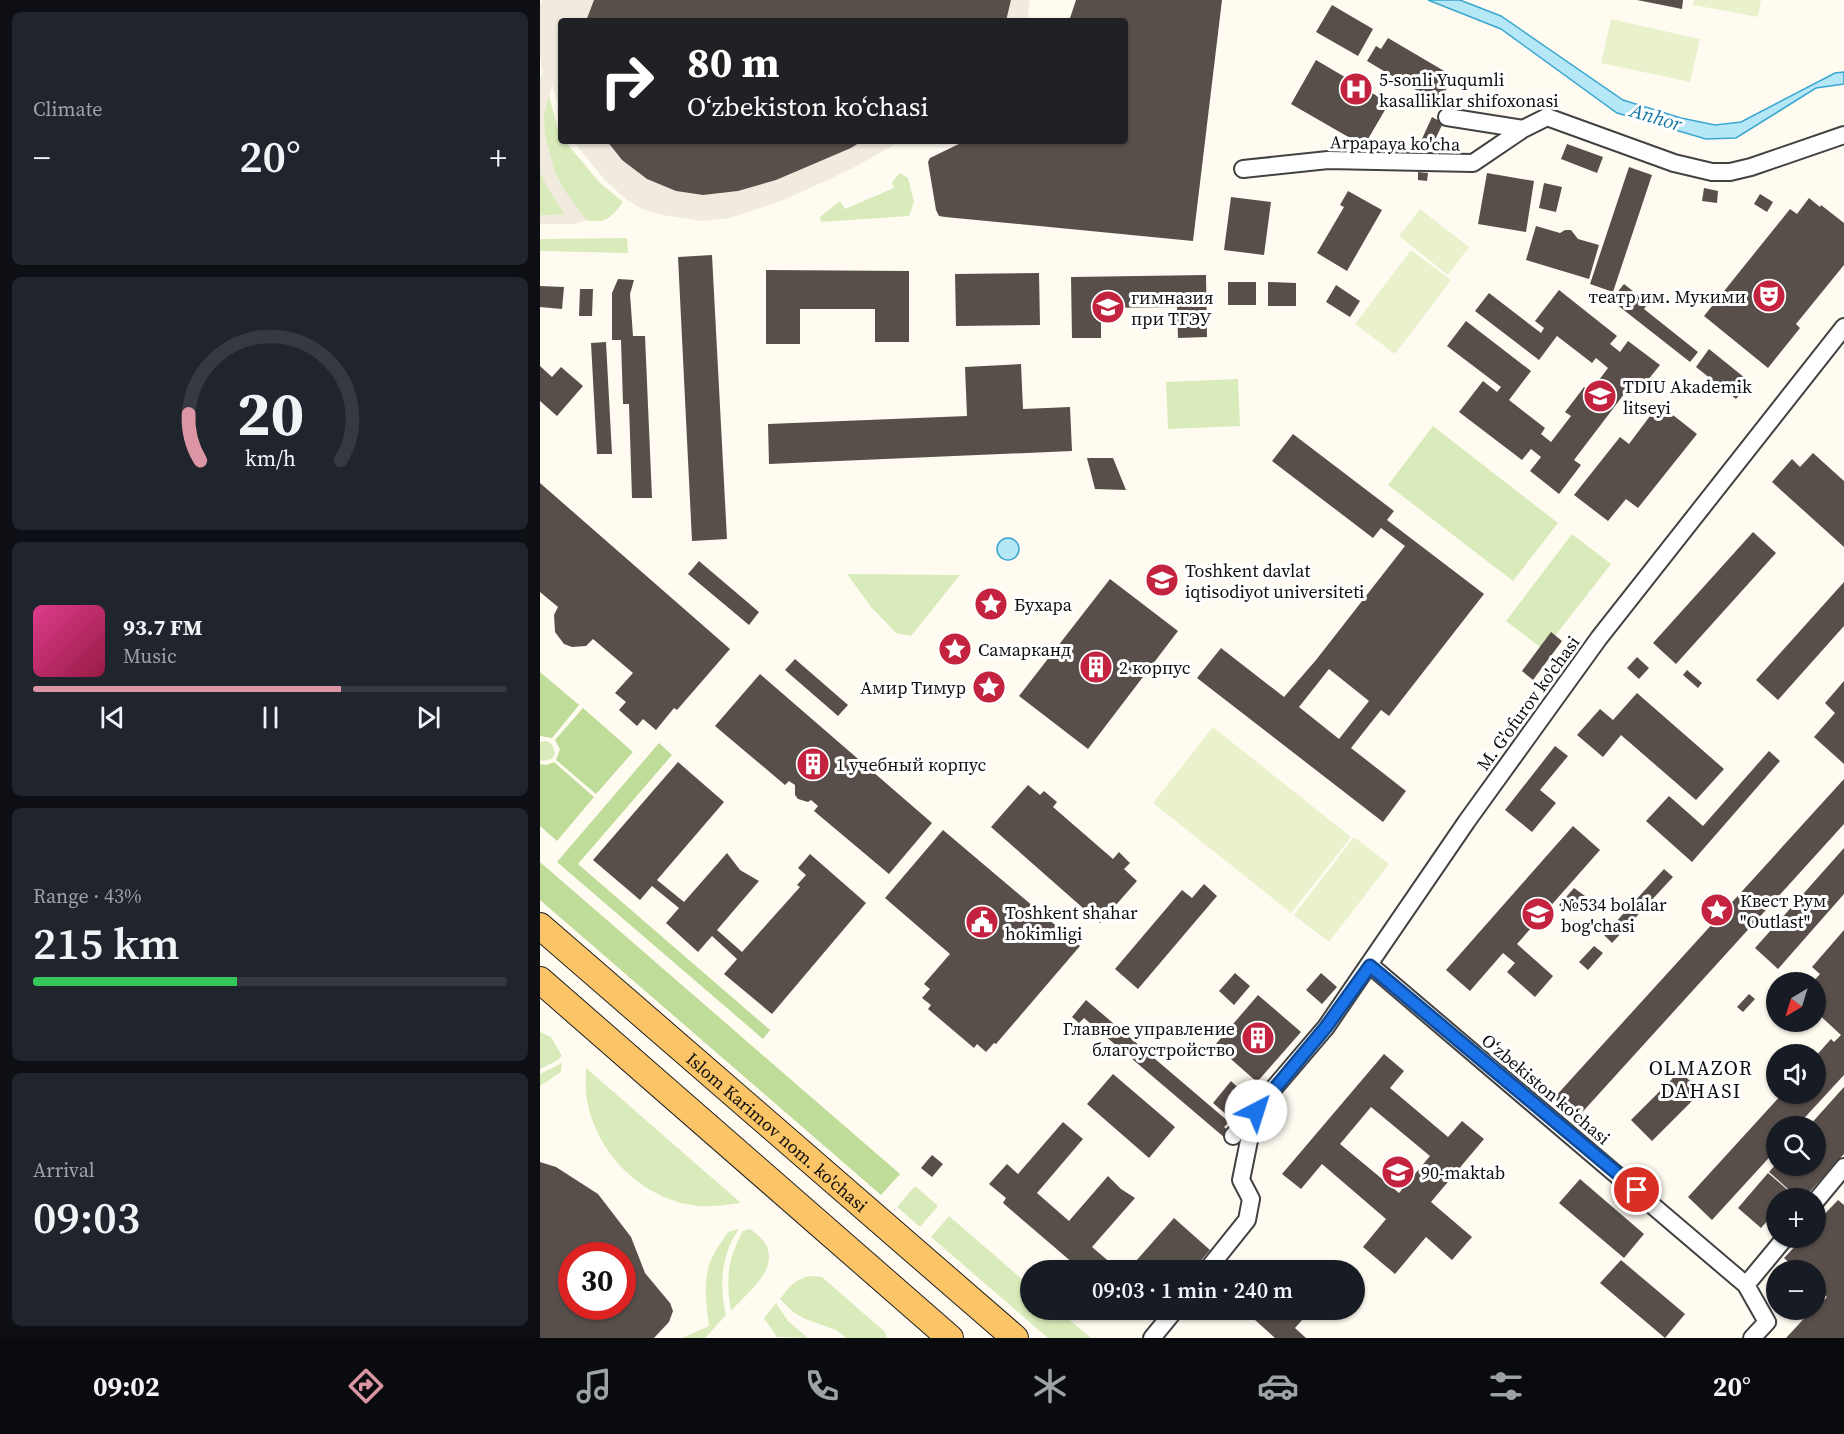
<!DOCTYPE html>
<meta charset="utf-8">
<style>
:root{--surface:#171b24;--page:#20242c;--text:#f1f3f6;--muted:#9ea1a6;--line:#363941;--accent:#dc95a4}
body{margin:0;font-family:"Source Serif 4",serif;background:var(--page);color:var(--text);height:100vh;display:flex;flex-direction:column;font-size:22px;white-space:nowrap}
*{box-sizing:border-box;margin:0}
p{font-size:20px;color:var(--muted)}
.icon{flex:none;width:33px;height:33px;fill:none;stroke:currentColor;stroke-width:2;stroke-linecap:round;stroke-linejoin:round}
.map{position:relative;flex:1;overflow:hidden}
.sheet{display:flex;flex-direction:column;gap:12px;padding:12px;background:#0d0f14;width:540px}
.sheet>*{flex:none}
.top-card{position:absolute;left:18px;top:18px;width:570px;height:126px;border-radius:6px;box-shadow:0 2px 4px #0004;background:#202124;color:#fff;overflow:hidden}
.needle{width:39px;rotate:218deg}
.controls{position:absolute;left:1226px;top:972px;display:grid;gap:12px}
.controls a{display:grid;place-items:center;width:60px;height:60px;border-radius:50%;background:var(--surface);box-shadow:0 2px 4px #0004;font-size:30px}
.speed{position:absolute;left:18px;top:1242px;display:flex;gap:12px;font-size:30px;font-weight:700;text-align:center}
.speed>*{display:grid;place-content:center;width:78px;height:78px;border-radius:50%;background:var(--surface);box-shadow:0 2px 4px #0004;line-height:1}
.speed .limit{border:9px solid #d22;background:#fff;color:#111}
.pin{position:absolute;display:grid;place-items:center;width:51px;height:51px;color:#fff;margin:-26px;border:3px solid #fff;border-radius:50%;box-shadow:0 2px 6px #0007}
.me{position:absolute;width:66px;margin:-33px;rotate:40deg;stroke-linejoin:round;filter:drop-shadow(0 0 4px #0008)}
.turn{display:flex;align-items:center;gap:21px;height:126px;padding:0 30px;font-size:27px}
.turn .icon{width:78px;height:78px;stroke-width:2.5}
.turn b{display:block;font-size:42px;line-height:51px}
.big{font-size:45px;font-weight:600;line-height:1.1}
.sheet .widget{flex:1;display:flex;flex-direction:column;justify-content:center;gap:9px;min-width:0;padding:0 21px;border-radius:9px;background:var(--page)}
.sheet .dial{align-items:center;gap:0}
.dial svg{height:156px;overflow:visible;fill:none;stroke:var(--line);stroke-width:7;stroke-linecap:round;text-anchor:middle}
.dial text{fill:var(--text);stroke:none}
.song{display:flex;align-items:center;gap:18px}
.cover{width:72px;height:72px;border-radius:9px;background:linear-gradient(135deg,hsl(330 70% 55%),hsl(340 70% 35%))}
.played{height:6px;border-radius:3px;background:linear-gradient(90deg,var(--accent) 65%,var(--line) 65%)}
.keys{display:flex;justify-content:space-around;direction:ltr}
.heat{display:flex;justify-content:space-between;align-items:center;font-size:33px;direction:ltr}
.charge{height:9px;border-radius:4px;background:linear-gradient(90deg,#34c759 43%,var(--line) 0)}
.trip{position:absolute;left:480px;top:1260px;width:345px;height:60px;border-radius:30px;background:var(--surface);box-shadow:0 2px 4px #0004;font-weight:600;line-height:60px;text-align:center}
.menu{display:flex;height:96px;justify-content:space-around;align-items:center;background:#090b0e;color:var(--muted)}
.menu .icon{width:42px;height:42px}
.menu .on{color:var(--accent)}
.menu b{font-size:27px;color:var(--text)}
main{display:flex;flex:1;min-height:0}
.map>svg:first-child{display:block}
.green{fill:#d9ebba}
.forest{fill:#bfdc98}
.pitch{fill:#e9f2cc}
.plaza{fill:#f0eadf}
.water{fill:#b5e7f7;stroke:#3aa7d0;stroke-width:1.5}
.building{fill:#584f4b;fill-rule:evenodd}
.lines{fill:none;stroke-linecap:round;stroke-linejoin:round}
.street-casing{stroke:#424242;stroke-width:20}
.primary-casing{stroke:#202020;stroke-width:28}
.street{stroke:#fff;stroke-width:16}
.primary{stroke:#fbc466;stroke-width:26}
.route-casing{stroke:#114b97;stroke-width:15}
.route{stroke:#1a73e8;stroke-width:10}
.labels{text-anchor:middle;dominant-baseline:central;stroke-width:6;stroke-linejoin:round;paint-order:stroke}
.poi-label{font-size:18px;fill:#0f0f0f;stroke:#fff;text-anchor:start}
.street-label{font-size:18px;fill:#0f0f0f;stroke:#fff}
.water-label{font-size:20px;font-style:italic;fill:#1577a4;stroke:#fff}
.neighbourhood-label{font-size:20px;letter-spacing:1.5px;fill:#0f0f0f;stroke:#fff}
</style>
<main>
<section class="sheet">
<div class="widget"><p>Climate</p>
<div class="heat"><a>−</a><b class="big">20°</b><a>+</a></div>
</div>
<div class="widget dial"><svg viewBox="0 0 100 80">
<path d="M14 69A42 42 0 1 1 86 69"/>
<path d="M14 69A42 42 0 0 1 8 45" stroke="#dc95a4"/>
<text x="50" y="56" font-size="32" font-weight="700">20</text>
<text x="50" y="72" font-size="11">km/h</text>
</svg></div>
<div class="widget">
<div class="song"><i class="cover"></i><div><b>93.7 FM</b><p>Music</p></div></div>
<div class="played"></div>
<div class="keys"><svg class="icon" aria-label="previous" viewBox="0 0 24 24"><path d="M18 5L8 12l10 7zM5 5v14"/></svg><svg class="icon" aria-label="pause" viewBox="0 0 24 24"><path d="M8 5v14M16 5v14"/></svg><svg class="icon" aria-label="next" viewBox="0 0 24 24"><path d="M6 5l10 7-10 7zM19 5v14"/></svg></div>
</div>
<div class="widget"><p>Range · 43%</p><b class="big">215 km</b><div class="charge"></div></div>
<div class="widget"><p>Arrival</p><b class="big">09:03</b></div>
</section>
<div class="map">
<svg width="1304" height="1338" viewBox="0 0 1304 1338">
<rect width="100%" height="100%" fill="#fffbf1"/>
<path class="green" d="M3,73L21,141H25L59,182L83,202C65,228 57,222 29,216C20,214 10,215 0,215V79Z
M360,173L368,178L374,202L369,216L281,222L280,217L300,201L305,209L354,188L352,182Z
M87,238L88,253L0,251V239Z
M698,379L700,426L628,429L626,382Z
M893,426L1018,523L973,581L848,485Z
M1032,534L1071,564L1004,650L966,621Z
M307,574L420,575L371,636L356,633L331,607Z
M6,741L12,744L15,753L12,759L2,761L0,760V742Z
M0,1032L11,1037L22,1056L16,1061L0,1069Z
M22,1063L21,1072L0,1086V1074Z
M46,1068L201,1203C184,1205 168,1208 151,1205C99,1196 56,1152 47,1100C45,1090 46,1079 46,1068Z
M375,1186L398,1206L380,1227L357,1207Z
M409,1216L490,1286V1310H518L551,1338H508L391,1237Z
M199,1229C181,1254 179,1286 186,1315L165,1338H142L169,1326C166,1304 162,1276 173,1256C177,1247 183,1240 188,1232Z
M210,1229C217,1234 226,1241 228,1250C235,1273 205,1295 191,1311C186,1279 187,1260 203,1231Z
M270,1276L282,1277L345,1332L347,1338H306L296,1330L265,1319L253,1312L240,1299C249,1287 255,1279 270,1276Z
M236,1303L248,1321L268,1338L237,1337L224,1318Z"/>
<path class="forest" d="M0,672L39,705L12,738L0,736Z
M43,708L93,752L56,794L16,760L20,749L15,740Z
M119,743L132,755L38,864L230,1030L223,1039L17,862Z
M14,762L54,797L17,841L0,826V764L7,765Z
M0,862L360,1174L341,1195L0,900Z"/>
<path class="pitch" d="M1154,0H1221L1218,17L1153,5Z
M1071,19L1160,39L1150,82L1061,63Z
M880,209L929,247L908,275L859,236Z
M871,250L911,280L855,354L815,324Z
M673,727L811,837L751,913L613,803Z
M814,837L849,864L789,942L754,915Z"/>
<path class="plaza" d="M3,0H54L46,21H21V114L12,84L4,115L5,135L15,172L25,191L47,220L35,224H0V215H25L9,190L0,172V81L3,73L0,58V4Z
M471,0H490L487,21H466Z
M33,141H67L82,160L107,179L136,191L163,195L198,191L235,180L311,148L322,141H361L311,169L244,200L190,218L162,221L122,215L102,209L87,200L64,179Z"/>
<path class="water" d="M888,0H920L961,16L1083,100L1141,118L1175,125L1201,122L1295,73L1304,72V84L1276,88L1196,138L1166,139L1077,113L961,29Z
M457 549a11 11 0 1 1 22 0a11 11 0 1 1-22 0Z"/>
<path class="building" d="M54,0H471L466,21H46Z
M536,0H682L653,241L405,217L399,216L396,210L388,162L390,158L425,141H585V21H529Z
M1097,0H1143L1142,9Z
M792,5L833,29L818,56L776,32Z
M848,38L911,75L904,86L907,88L898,103L827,61L836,46L841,49Z
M776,60L849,103L824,146L751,104Z
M892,117L903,123L892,146L881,141Z
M67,141H322L311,148L236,180L198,191L163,195L136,191L107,179L82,160Z
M1027,144L1063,157L1057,173L1021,159Z
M1089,167L1112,175L1073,292L1050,284Z
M878,172L888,173L887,181L878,180Z
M947,173L994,181L986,232L938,224Z
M1004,183L1022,187L1016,212L999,208Z
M1164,188L1178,191L1177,203L1162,201Z
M808,191L842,210L807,271L777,253L804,207L800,205Z
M1220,194L1233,202L1227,212L1214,204Z
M691,197L731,202L724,255L684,250Z
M1269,198L1280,207L1281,205L1304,223V265L1256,324L1260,328L1228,368L1164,316L1250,209L1257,214Z
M996,226L1020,233L1025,230H1031L1038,239L1059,245L1049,279L986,260Z
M172,255L187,539L152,541L138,257Z
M226,270L369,271V342H335V309H260V344H226Z
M499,273L500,325L416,326L415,274Z
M666,275L667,337L638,338L637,307L561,308V338H532L531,277Z
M78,279L94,280L90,294L93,336H105L112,498H92L89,404H83L81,340H72V293Z
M688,282H716V305H688Z
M728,282L756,283V306H728Z
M1084,284L1108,303L1104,309L1158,352L1150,362L1071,300Z
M796,285L820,301L810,317L786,302Z
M0,286L24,287L22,309L0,307Z
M40,289H53L52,316H39Z
M1019,290L1077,336L1070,344L1080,352L1088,341L1120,365L1099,391L1091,385L1034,460L1041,465L1019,494L990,471L1001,457L991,449L982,460L919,412L943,381L957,392L961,387L907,346L926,321L991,371L969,400L1005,428L1001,434L1011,442L1031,416L1025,412L1035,399L1044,387L1050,392L1068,368L1056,358L1052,363L1017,336L999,360L935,311L949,293L1001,333L1004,328L995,321Z
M66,342L72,454H57L51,343Z
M1169,349L1210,382L1196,399L1156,367Z
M481,364L483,409L530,407L532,451L229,464L228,424L427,416L425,367Z
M0,366L12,377L21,367L43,386L17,416L0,401Z
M1119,404L1157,434L1098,508L1086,499L1068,521L1034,495L1080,437L1089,444Z
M753,434L854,511L847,520L944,594L849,716L841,710L811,748L866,791L843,822L657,678L681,648L744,697L776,660L865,546L841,528L833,538L732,461ZM789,669L829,701L799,739L759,707Z
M1273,453L1304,481V547L1232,482L1252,459L1260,467Z
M547,458H573L586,490L555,489Z
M0,483L190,649L137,710L134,708L116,730L103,719L97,726L79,710L86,702L75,693L93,673L53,639L46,646L32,647L24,644L15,632L14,615L18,607L0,592Z
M1213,532L1236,553L1136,664L1113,643Z
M159,561L219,612L209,625L148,574Z
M570,579L638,631L548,749L479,696Z
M1304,582V626L1238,700L1216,680Z
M1011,632L1022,641L993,680L982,671Z
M1097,657L1109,668L1099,679L1087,668Z
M255,659L308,705L298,716L245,670Z
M1147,670L1162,683L1158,688L1143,675Z
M220,674L392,823L349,874L274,811L278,806L271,800L268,802L258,799L255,795V785L249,781L245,785L175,726Z
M1304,681V764L1274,737L1295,713L1285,703Z
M1097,693L1184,769L1156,800L1081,735L1063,757L1037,735L1060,709L1073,720Z
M1015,746L1028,756L1000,790L1016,803L992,832L965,810Z
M1229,751L1240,761L1152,862L1106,821L1129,796L1163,826Z
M138,762L184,802L117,880L144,902L187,853L200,870L219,881L177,930L202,952L260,887L257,885L266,875L258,868L270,854L326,903L232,1014L184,974L197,959L172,936L158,952L126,923L139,908L112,886L100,900L53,860Z
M1304,779V824L1037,1118L1014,1098Z
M488,785L500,795L504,791L517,802L513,807L573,859L579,852L590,863L584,869L597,881L560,923L451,827Z
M1033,826L1060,850L977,944L1013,976L995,997L967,972L975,963L963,953L930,991L906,970Z
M403,830L540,946L456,1044L454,1043L446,1052L437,1044L434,1048L388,1009L391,1005L382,998L390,989L384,984L410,954L345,898Z
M1304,848V894L1238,969L1215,948Z
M1124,869L1133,877L1072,943L1064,935Z
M664,884L677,896L598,989L575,969L642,890L652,898Z
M1034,888L1045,896L1030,914L1019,905Z
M1304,930V1075L1257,1126H1236V1150L1172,1220L1148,1197L1242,1094H1275V1057L1291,1039L1294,1042L1301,1035L1275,1011V982H1273L1280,974L1272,967Z
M1054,946L1063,953L1048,970L1039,962Z
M695,973L710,986L694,1005L679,991Z
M781,973L797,987L782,1004L766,990Z
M1209,994L1215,999L1203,1012L1197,1007Z
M718,995L761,1032L717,1082L675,1045Z
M546,1000L689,1122L684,1127L690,1132L685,1138L544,1018L539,1023L532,1017Z
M844,1054L864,1071L850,1088L908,1137L922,1121L944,1139L891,1202L932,1237L912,1260L886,1237L855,1274L823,1247L846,1219L782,1164L761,1189L742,1174ZM831,1107L890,1156L859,1193L800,1144Z
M1140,1071L1161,1092L1112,1141L1091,1120Z
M573,1074L635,1127L609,1158L547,1104Z
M691,1081L706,1095L688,1116L673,1103Z
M1304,1087V1154L1264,1198H1258L1229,1172L1236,1164V1166H1275V1126H1269Z
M523,1122L543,1139L497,1193L529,1221L568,1176L581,1189L595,1198L552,1247L579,1270H541L463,1203L466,1198L449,1184L467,1164L478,1174Z
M392,1155L403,1164L392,1177L381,1168Z
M0,1162L16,1167L58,1194L91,1237L105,1273L130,1303L133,1311L129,1322L114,1338H0ZM32,1256H82V1306H32Z
M1228,1173L1257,1198H1236V1211L1221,1228L1198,1208Z
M1040,1179L1104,1234L1084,1258L1019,1203Z
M1298,1200L1304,1205V1338H1246L1272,1310H1275V1306L1280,1301L1282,1302L1287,1297L1275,1286V1270H1257L1244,1258L1263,1238H1275V1224Z
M634,1218L670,1250L653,1270H588Z
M1081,1260L1145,1314L1125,1338L1060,1283Z
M704,1310H753L763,1319L755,1328L766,1338H735Z"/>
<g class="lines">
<g class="street-casing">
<path id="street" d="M907,117L983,129
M703,169L788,160L933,163L983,129L1007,117L1134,163L1172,172H1190L1211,167L1304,135
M830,965L1206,1285L1227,1322L1212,1338
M693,1136L786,1027L927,821L1059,638L1304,327
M1275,1202L1304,1167
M667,1270L707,1220L711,1199L701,1180L715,1111
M1206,1285L1245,1238
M612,1338L635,1310"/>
</g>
<g class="primary-casing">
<g id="primary">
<path id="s1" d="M0,926L475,1338"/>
<path d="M0,980L410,1338"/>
</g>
</g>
<use href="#street" class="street"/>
<use href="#primary" class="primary"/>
</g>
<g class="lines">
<g class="route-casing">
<path id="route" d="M716,1111L786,1027L830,966L1097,1190"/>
</g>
<use href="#route" class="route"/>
</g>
<defs>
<g id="hospital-disc" transform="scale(1.725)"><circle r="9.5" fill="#c3233f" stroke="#fff"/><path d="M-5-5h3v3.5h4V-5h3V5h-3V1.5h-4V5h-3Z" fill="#fff"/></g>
<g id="theatre-disc" transform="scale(1.725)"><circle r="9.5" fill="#c3233f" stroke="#fff"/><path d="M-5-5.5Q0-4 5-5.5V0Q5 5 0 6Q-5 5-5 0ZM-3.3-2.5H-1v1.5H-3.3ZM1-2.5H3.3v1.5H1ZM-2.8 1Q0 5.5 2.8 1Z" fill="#fff"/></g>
<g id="university-disc" transform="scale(1.725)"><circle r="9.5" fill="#c3233f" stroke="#fff"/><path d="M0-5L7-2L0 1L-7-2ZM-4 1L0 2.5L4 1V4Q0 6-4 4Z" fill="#fff"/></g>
<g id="school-disc" transform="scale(1.725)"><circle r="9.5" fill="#c3233f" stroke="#fff"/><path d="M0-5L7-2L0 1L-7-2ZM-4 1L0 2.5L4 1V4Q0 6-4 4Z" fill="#fff"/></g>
<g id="sight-disc" transform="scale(1.725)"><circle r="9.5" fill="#c3233f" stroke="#fff"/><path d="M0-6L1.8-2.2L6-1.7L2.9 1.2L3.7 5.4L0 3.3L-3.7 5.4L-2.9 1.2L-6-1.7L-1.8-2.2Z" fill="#fff"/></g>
<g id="building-disc" transform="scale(1.725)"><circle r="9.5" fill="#c3233f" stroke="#fff"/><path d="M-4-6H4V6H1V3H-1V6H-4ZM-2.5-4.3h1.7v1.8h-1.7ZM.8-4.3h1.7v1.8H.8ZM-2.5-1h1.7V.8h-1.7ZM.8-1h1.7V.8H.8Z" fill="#fff"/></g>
<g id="civic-disc" transform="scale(1.725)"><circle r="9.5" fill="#c3233f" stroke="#fff"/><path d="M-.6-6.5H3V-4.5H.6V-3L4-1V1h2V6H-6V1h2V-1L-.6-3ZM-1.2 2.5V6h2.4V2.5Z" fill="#fff"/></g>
</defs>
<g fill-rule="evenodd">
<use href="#hospital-disc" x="816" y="89"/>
<use href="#theatre-disc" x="1229" y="296"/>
<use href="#university-disc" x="568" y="307"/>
<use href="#school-disc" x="1060" y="396"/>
<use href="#university-disc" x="622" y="580"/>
<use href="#sight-disc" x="451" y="604"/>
<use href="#sight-disc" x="415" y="649"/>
<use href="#building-disc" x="556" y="667"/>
<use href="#sight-disc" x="449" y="687"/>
<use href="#building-disc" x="273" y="764"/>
<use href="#sight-disc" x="1177" y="910"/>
<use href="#school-disc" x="998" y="914"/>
<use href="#civic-disc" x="442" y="922"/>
<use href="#building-disc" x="718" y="1038"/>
<use href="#school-disc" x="858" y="1172"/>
</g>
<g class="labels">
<g class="poi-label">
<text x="839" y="79">5-sonli Yuqumli<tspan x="839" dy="21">kasalliklar shifoxonasi</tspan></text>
<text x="1206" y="296" text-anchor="end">театр им. Мукими</text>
<text x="591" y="297">гимназия<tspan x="591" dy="21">при ТГЭУ</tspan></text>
<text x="1083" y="386">TDIU Akademik<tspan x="1083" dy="21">litseyi</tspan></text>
<text x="645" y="570">Toshkent davlat<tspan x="645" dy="21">iqtisodiyot universiteti</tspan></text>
<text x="474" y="604">Бухара</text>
<text x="438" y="649">Самарканд</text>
<text x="579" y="667">2 корпус</text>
<text x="426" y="687" text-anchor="end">Амир Тимур</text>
<text x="296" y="764">1 учебный корпус</text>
<text x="1200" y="900">Квест Рум<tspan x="1200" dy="21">"Outlast"</tspan></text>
<text x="1021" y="904">№534 bolalar<tspan x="1021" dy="21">bog'chasi</tspan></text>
<text x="465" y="912">Toshkent shahar<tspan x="465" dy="21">hokimligi</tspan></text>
<text x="695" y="1028" text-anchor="end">Главное управление<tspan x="695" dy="21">благоустройство</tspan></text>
<text x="881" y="1172">90-maktab</text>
</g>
<g class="street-label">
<text transform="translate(855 143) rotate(1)">Arpapaya ko'cha</text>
<text transform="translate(988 703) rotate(-54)">M. G'ofurov ko'chasi</text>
<text transform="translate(1006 1089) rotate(40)">O‘zbekiston ko‘chasi</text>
<text stroke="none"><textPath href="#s1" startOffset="314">Islom Karimov nom. ko'chasi</textPath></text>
</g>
<g class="water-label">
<text transform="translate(1116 117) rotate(17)">Anhor</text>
</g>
<g class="neighbourhood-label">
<text x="1161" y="1068">OLMAZOR<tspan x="1161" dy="23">DAHASI</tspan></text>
</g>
</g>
</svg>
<div class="controls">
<a><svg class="needle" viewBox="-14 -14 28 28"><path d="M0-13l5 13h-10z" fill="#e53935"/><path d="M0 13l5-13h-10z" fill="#9ea1a6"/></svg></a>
<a><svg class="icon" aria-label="sound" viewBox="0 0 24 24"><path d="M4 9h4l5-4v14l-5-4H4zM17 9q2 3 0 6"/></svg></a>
<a><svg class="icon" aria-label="search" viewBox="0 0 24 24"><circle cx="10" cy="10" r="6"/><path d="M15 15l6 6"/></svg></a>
<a>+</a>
<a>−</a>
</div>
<div class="speed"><div class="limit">30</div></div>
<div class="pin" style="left:1097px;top:1190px;background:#d93025"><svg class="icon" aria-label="arrive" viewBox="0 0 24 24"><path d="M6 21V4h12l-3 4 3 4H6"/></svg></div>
<svg class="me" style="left:716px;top:1111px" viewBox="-20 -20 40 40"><circle r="19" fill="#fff"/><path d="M0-13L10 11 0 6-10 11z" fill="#1a73e8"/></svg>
<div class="trip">09:03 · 1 min · 240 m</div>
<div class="top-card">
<div class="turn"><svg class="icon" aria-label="right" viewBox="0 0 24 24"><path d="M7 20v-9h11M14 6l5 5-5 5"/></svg><div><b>80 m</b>O‘zbekiston ko‘chasi</div></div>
</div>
</div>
</main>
<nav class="menu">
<b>09:02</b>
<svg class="icon on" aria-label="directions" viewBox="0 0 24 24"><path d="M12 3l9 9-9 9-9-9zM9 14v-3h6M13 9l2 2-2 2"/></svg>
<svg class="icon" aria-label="music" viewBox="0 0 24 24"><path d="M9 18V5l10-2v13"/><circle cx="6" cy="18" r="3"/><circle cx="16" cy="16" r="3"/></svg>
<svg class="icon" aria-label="phone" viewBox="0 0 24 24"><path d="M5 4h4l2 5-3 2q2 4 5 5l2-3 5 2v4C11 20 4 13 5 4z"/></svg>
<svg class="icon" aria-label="climate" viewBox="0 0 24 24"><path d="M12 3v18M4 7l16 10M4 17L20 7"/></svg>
<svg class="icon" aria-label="car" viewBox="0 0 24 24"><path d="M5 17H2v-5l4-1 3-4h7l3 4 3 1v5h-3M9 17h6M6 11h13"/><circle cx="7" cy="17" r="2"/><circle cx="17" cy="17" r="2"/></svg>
<svg class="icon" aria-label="filters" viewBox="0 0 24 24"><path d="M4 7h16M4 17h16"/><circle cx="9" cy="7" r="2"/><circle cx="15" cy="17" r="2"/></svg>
<b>20°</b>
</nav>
